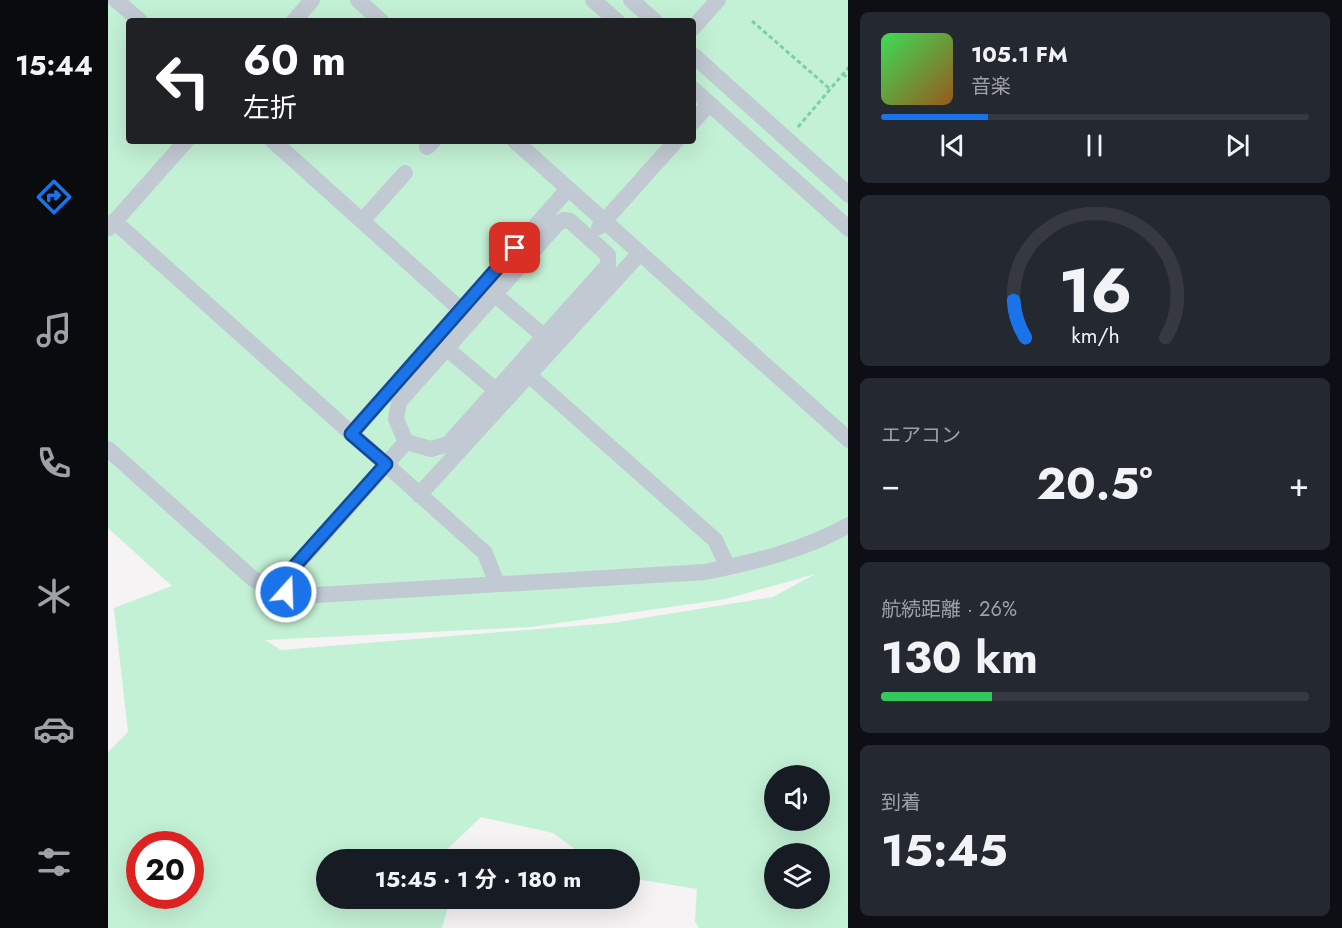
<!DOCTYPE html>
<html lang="ja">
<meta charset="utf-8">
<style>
:root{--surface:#171b24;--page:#242831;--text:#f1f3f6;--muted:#9ea1a6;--line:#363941;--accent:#1a73e8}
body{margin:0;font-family:Jost,"Noto Sans JP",sans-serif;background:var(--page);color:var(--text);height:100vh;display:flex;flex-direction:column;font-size:22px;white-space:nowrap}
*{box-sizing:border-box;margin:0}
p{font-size:20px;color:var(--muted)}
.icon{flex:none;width:33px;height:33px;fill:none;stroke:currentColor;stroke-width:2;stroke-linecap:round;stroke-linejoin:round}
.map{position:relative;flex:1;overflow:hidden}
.details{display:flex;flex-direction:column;gap:12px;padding:12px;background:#0d0f14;width:494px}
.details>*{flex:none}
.hud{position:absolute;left:18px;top:18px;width:570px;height:126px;border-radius:6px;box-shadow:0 6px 24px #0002;background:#202124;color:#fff;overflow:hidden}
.buttons{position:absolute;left:656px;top:765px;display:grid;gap:12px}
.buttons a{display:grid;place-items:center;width:66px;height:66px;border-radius:50%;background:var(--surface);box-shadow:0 6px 24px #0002;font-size:30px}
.speed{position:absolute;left:18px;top:831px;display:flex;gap:12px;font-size:30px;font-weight:700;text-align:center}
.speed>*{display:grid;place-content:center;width:78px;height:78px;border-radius:50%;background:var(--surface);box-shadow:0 6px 24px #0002;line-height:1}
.speed .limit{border:9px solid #d22;background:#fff;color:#111}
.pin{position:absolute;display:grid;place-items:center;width:51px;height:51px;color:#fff;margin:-26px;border-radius:12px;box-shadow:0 3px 9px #0006}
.me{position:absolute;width:66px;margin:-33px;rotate:20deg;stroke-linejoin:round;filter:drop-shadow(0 0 4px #0008)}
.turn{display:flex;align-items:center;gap:21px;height:126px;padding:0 18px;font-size:27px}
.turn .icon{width:78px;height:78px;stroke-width:2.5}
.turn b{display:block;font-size:42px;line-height:51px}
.big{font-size:45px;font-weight:700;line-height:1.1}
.details .card{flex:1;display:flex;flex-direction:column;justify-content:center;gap:9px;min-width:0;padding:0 21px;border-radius:9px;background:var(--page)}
.details .dial{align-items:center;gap:0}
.dial svg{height:156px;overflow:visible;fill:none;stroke:var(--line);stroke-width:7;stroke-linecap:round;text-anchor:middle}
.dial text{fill:var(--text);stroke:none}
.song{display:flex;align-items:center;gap:18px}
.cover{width:72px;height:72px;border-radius:9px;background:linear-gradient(135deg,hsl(130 70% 55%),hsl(30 70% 35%))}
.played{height:6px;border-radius:3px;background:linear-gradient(90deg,var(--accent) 25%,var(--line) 25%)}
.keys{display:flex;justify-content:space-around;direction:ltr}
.heat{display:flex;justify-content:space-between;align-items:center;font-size:33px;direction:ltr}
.charge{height:9px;border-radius:4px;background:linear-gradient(90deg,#34c759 26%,var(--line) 0)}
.trip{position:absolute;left:208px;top:849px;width:324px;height:60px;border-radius:30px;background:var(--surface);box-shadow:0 6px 24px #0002;font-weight:700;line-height:60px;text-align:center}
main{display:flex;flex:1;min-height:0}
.tabs{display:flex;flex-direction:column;width:108px;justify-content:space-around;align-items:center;background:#090b0e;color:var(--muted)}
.tabs .icon{width:42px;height:42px}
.tabs .current{color:var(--accent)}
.tabs b{font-size:27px;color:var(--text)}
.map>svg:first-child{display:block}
.green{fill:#c3f1d5;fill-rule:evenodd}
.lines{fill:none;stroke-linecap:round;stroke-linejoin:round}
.path{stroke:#7ad0a6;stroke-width:3;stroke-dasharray:4.5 3;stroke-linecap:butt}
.minor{stroke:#c1cad2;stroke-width:16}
.route-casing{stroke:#114b97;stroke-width:15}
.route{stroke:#1a73e8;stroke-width:10}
</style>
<main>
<nav class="tabs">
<b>15:44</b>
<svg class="icon current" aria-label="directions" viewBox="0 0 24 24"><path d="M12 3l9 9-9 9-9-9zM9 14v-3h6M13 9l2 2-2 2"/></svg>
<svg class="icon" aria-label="music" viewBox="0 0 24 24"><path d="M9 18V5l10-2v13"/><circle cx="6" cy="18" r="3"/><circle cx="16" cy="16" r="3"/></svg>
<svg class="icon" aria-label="phone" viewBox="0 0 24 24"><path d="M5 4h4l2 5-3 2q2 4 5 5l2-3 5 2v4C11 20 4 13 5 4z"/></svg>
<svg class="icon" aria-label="climate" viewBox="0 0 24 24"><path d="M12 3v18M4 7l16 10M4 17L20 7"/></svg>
<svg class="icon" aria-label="car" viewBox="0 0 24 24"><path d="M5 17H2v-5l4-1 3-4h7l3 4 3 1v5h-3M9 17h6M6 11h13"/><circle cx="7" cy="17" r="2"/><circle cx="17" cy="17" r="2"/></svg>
<svg class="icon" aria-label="filters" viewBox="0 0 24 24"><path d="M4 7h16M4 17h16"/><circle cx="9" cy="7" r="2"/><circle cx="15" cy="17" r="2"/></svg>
</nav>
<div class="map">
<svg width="741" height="928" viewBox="0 0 741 928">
<rect width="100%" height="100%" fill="#f5f3f3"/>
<path class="green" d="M0,0H740V928H591L587,921L589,889L522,878V860L481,859L445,833L373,817L329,859L219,860V898L335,899L341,904L334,928H0V752L20,732L6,608L64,586L0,528ZM21,21H585V141H21ZM707,574L665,597L504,623L173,650L157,640L423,627L618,599ZM666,776H711V820H666ZM32,844H82V896H32ZM666,854H711V898H666Z"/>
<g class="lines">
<path class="path" d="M644,21L722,89
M735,74L741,79
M690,127L741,67"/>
<path class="minor" d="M8,0L32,21
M250,0L273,21
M485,0L509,21
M523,0L547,21
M186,21L204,0
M585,28L610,0
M585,55L741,195
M585,89L741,229
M585,122L601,104
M165,141L352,309
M407,141L741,440
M319,147L325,141
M456,220L462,221L500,255V265L340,444L323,449L298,442L288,419L291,402L450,223Z
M6,221L377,553L389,584
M254,221L297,173
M491,227L568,141
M1,228L78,141
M386,294L437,337
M338,348L389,391
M421,375L607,540L620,567
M243,434L460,189
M0,449L144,578L157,587L208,595L597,572C647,562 696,550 741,525
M311,495L532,253
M179,592L185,569L298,442"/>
</g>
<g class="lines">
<g class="route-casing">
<path id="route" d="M178,592L184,569L278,464L243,434L407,248"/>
</g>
<use href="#route" class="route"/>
</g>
</svg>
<div class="buttons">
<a><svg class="icon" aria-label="sound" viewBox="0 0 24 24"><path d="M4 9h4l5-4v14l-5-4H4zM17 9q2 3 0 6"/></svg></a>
<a><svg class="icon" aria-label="layers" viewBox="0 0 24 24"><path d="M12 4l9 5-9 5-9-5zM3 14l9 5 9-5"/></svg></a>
</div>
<div class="speed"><div class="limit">20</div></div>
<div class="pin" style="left:407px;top:248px;background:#d93025"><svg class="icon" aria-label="arrive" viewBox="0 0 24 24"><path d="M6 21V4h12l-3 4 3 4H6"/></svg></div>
<svg class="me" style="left:178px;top:592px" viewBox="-20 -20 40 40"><circle r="17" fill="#1a73e8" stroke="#fff" stroke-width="3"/><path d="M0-11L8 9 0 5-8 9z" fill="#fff"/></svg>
<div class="trip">15:45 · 1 分 · 180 m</div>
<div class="hud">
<div class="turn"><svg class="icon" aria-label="left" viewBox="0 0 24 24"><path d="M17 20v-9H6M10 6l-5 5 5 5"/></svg><div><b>60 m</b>左折</div></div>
</div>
</div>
<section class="details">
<div class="card">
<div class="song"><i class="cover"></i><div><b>105.1 FM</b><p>音楽</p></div></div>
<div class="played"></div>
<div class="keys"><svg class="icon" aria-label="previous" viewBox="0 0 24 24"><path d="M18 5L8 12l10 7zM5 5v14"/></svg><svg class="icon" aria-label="pause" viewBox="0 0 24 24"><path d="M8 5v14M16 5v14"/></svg><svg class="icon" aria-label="next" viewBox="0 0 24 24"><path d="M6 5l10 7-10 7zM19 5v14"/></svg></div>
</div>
<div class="card dial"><svg viewBox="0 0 100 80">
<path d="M14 69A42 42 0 1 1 86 69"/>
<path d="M14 69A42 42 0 0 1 8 50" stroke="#1a73e8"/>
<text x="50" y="56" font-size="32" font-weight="700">16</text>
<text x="50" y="72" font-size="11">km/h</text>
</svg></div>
<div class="card"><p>エアコン</p>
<div class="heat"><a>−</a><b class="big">20.5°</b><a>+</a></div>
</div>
<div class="card"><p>航続距離 · 26%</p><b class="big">130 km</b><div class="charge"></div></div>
<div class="card"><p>到着</p><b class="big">15:45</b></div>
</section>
</main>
